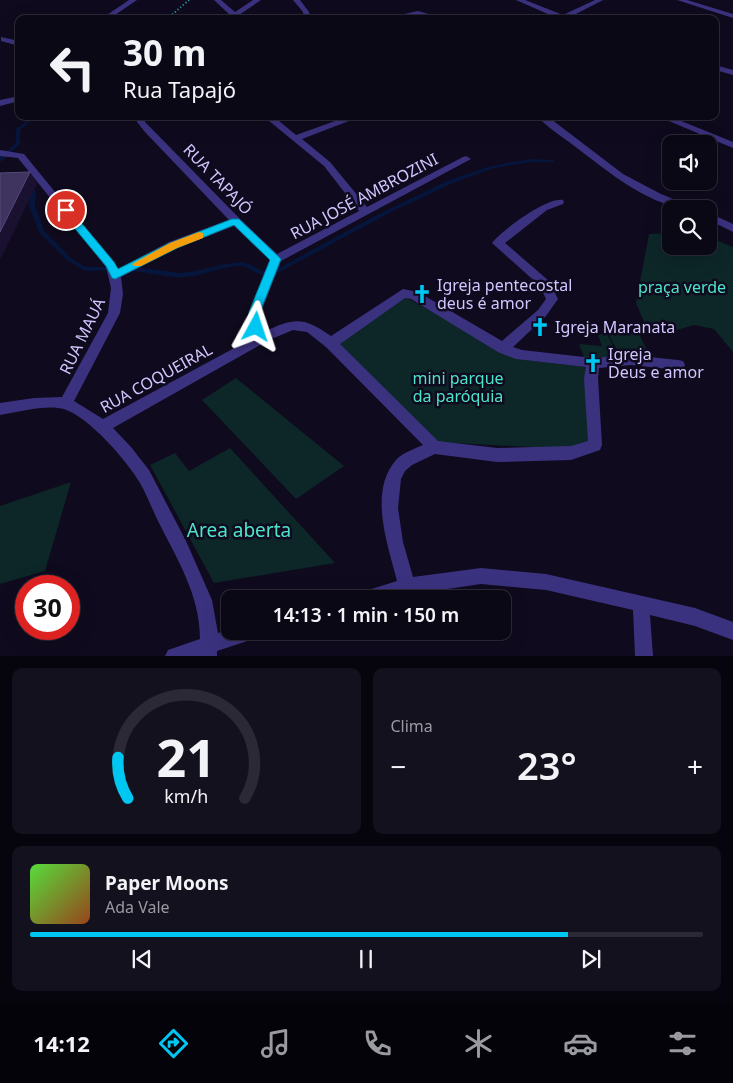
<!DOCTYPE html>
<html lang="pt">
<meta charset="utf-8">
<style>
:root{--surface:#0b0816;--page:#14111f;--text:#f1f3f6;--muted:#9a9aa1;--line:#2b2935;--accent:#00c6f2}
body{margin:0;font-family:"Noto Sans",sans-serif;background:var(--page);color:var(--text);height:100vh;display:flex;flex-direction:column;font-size:19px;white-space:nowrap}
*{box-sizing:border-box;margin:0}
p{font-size:16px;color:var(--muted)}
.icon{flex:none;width:28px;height:28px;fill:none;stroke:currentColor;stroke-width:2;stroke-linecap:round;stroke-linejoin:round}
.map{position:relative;height:656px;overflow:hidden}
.details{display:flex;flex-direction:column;gap:12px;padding:12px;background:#06040c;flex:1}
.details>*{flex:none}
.banner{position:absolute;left:15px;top:15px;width:704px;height:105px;border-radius:10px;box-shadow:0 5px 20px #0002,0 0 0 1px var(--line);background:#0b0816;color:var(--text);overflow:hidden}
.buttons{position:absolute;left:662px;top:135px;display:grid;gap:10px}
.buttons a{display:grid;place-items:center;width:55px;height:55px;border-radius:10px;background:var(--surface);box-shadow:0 5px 20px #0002,0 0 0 1px var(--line);font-size:25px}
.speed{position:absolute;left:15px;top:575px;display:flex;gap:10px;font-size:25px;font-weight:700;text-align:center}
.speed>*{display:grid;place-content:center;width:65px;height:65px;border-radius:50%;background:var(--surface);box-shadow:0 5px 20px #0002,0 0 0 1px var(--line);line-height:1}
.speed .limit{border:8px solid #d22;background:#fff;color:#111}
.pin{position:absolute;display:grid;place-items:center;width:42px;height:42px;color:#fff;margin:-21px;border:2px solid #fff;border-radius:50%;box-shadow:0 1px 5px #0007}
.me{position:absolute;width:55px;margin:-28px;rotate:5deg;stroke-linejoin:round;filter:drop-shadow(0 0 4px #0008)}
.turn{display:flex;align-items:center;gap:18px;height:105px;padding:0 25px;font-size:22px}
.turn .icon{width:65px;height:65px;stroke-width:2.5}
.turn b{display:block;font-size:35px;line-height:42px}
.big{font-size:38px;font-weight:600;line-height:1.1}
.details .card{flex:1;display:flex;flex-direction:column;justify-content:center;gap:8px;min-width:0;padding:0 18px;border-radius:10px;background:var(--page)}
.details .dial{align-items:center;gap:0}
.dial svg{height:130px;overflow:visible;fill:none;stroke:var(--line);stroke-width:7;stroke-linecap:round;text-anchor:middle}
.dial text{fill:var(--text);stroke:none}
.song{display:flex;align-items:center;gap:15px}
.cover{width:60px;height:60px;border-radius:8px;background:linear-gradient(135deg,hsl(110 70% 55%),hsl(20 70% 35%))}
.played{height:5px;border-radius:2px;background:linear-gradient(90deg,var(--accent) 80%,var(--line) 80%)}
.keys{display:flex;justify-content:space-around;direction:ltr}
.heat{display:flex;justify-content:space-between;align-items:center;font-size:28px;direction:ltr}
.details .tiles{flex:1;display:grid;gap:12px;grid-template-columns:1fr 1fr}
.card:last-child{grid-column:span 2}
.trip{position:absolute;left:221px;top:590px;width:290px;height:50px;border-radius:10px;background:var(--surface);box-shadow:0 5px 20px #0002,0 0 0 1px var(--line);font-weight:600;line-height:50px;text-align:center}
.tab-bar{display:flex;height:80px;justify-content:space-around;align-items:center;background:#040309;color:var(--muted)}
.tab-bar .icon{width:35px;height:35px}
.tab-bar .selected{color:var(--accent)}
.tab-bar b{font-size:22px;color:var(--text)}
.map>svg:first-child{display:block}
.green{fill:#0d2628}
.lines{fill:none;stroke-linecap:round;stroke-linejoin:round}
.stream{fill:#06153b;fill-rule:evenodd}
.path{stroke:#25b2b4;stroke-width:2;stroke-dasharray:1 2.5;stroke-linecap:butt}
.minor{fill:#3b327f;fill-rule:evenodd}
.shaded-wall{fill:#1a1131}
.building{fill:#3f3360;stroke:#564a79}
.route{fill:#00c6f2;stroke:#00819d}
.slow{fill:#f59e0b}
.labels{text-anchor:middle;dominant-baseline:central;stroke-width:5;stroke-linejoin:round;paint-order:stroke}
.street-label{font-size:16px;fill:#d1c7ff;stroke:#0f0a1d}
.poi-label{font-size:16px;fill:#d1c7ff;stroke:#0f0a1d;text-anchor:start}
.park-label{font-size:16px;fill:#4ce5cb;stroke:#0f0a1d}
.near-park-label{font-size:19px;fill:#4ce5cb;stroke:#0f0a1d}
</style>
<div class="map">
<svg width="733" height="656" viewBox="0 0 733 656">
<rect width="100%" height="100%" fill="#0f0a1d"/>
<path class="green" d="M671,233V246H709V237L733,247V352L714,329L694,325L674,331L647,329L636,303L649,234Z
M405,297L520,359L587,367L590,441L569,449L436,442L337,344Z
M602,323L634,324L647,350L635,354L618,352Z
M606,332L617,354L602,358L585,359L579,344L602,346L598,335Z
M236,378L344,466L296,499L202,400Z
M230,448L335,563L214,583L150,465L175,453L189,471Z
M71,482L45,571L0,584V506Z"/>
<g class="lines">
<path class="stream" d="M32,116H37L20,130V144L2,161H0V157L16,143V129Z
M532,159L553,160L555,161L553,162H532L511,165L491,169L451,184L393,211L276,274C270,275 263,276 257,273C251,271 248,266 240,266C222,266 205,275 187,277C168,279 149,272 130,271L127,269L130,267H136L180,273L195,271L225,264L241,262L252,265L262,271L275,270L375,216L447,181L488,167L511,162Z
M29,183L31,184L36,191L35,206L44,231L72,259L86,267H115L118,269L117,270L85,271L68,261L39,232L29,206L30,191L26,185Z"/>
<path class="path" d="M131,17L148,19
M167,19L189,0"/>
<path class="minor" d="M129,0H137L109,19H101Z
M214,0H221L235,12L253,0H261L233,19H225L230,15Z
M293,0H300L309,12L311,19H304L303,12Z
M516,0H525L563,15L595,0H603L570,17L574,19H559Z
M677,0H687L733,14V18Z
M418,11L446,19C436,19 427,15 418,15C407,15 393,19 381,19Z
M1,37L19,41V46L1,41Z
M715,65L733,70V75L715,70Z
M16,70H19V80L15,78Z
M19,96V101L0,106V100Z
M137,116H145V122L151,128L240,219L277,254L359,211L324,166L263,116H273L296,135L349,116H362L302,139L330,162L367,207L463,157L466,156L471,159L281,261L261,312L263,332C295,318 302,316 331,336L403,289L418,292L502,341L538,310L546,299L540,286L492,243C501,231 548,196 563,200L564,202L563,204L547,210L505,243L549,281L558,299L546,316L513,347L522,350L593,358L631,355L678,360L683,361L685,365L683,369L678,370L631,365L599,368L598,378L602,445L600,450L571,460L497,462L435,454L412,465L405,471L401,479L398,508L403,542L413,577L481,568L546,574L695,608L733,622V640L695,626L650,615L653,656H635L633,610L546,590L481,584L407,595L393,599H356L359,593L397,581C388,545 368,492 396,460C402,453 414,449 423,445L326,347L307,332L293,330L269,340L113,428L131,447L149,470L186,541L212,600L218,633L230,630V631H263L260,637L217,651V656H165L168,650L200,639C200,595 177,559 158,521C152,509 147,495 140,483C127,461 89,417 64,409C48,404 17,412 0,415V403L34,398L62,397L108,313L111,288L106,267L18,158L0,156V150L24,154L118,269L169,242L229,220L145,132L137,122ZM234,226L270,260L249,312L251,339L103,419L74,401L120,313L123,294L121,277L177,248ZM405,298L411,299L498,352L516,359L586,367L584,378L588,441L571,446L497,448L438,441L340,344Z
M537,116H547L623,174L659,193L696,209C650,209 608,171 573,145C561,136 547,127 537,116Z
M657,116H669L733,142V148Z
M709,213L733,224V232L709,220Z"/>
</g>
<path class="shaded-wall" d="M30,172L37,184L0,260V232Z"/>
<path class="building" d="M30,172L0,232V173Z"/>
<path class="route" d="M66,207L69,208L114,262L118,269L170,243L232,219H239L281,259L260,312L262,327L260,330H252L249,312L270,260L234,225L177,248L115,279L112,278L106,266L62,213V208Z"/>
<path class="slow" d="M199,232L203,233V238L177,248L141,266H134L132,264L170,243Z"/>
<defs>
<g id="church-bare" transform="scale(1.5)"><path d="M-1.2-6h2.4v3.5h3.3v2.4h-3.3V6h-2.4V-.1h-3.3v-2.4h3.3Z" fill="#00c6f2" stroke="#0f0a1d" stroke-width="2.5" paint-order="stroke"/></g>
</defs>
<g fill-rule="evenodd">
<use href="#church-bare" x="422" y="294"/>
<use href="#church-bare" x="540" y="327"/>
<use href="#church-bare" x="593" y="363"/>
</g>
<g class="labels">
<g class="street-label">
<text transform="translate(218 179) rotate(46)">RUA TAPAJÓ</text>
<text transform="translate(364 196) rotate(-28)">RUA JOSÉ AMBROZINI</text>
<text transform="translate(82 336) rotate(-64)">RUA MAUÁ</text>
<text transform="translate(156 378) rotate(-29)">RUA COQUEIRAL</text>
</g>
<g class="poi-label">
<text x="437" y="285">Igreja pentecostal<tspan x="437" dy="18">deus é amor</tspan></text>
<text x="555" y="327">Igreja Maranata</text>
<text x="608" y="354">Igreja<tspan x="608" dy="18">Deus e amor</tspan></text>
</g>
<g class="park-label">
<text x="682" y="287">praça verde</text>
<text x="458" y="378">mini parque<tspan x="458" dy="18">da paróquia</tspan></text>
</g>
<g class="near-park-label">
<text x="239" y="530">Area aberta</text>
</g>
</g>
</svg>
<div class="buttons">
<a><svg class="icon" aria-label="sound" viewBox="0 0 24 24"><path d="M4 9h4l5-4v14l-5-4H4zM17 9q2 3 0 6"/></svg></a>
<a><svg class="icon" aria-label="search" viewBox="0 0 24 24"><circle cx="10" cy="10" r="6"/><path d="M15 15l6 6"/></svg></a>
</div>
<div class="speed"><div class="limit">30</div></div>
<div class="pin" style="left:66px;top:210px;background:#d93025"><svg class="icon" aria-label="arrive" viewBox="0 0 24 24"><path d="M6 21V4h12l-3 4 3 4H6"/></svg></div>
<svg class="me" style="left:256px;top:327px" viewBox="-20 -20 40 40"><path d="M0-17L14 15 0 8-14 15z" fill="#00c6f2" stroke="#fff" stroke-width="4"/></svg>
<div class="trip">14:13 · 1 min · 150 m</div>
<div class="banner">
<div class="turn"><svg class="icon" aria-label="left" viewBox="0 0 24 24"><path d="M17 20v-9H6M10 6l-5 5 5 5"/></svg><div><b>30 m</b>Rua Tapajó</div></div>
</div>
</div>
<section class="details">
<div class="tiles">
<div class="card dial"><svg viewBox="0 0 100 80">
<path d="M14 69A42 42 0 1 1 86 69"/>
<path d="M14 69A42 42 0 0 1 8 44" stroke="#00c6f2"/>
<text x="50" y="56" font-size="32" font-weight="700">21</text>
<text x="50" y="72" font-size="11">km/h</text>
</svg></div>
<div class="card"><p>Clima</p>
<div class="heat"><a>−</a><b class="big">23°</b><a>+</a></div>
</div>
<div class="card">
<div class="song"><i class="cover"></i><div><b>Paper Moons</b><p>Ada Vale</p></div></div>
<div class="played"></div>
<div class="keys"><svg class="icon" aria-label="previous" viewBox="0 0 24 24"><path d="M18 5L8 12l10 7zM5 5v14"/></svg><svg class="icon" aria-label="pause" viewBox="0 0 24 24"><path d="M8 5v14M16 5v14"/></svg><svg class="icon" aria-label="next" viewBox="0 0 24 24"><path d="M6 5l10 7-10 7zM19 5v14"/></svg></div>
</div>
</div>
</section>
<nav class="tab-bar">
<b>14:12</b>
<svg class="icon selected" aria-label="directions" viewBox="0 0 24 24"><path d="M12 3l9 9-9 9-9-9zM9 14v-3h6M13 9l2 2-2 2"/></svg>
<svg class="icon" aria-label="music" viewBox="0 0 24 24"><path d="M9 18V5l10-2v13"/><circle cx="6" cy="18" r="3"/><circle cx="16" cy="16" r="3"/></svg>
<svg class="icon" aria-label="phone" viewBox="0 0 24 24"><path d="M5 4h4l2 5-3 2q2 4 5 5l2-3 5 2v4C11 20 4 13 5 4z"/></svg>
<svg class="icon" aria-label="climate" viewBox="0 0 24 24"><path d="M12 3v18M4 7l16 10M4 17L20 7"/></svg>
<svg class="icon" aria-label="car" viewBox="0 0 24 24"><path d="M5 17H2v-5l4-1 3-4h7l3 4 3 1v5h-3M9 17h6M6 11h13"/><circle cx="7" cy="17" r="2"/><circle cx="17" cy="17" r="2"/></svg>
<svg class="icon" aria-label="filters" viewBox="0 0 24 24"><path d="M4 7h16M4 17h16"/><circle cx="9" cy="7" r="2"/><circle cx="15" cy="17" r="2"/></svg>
</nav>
